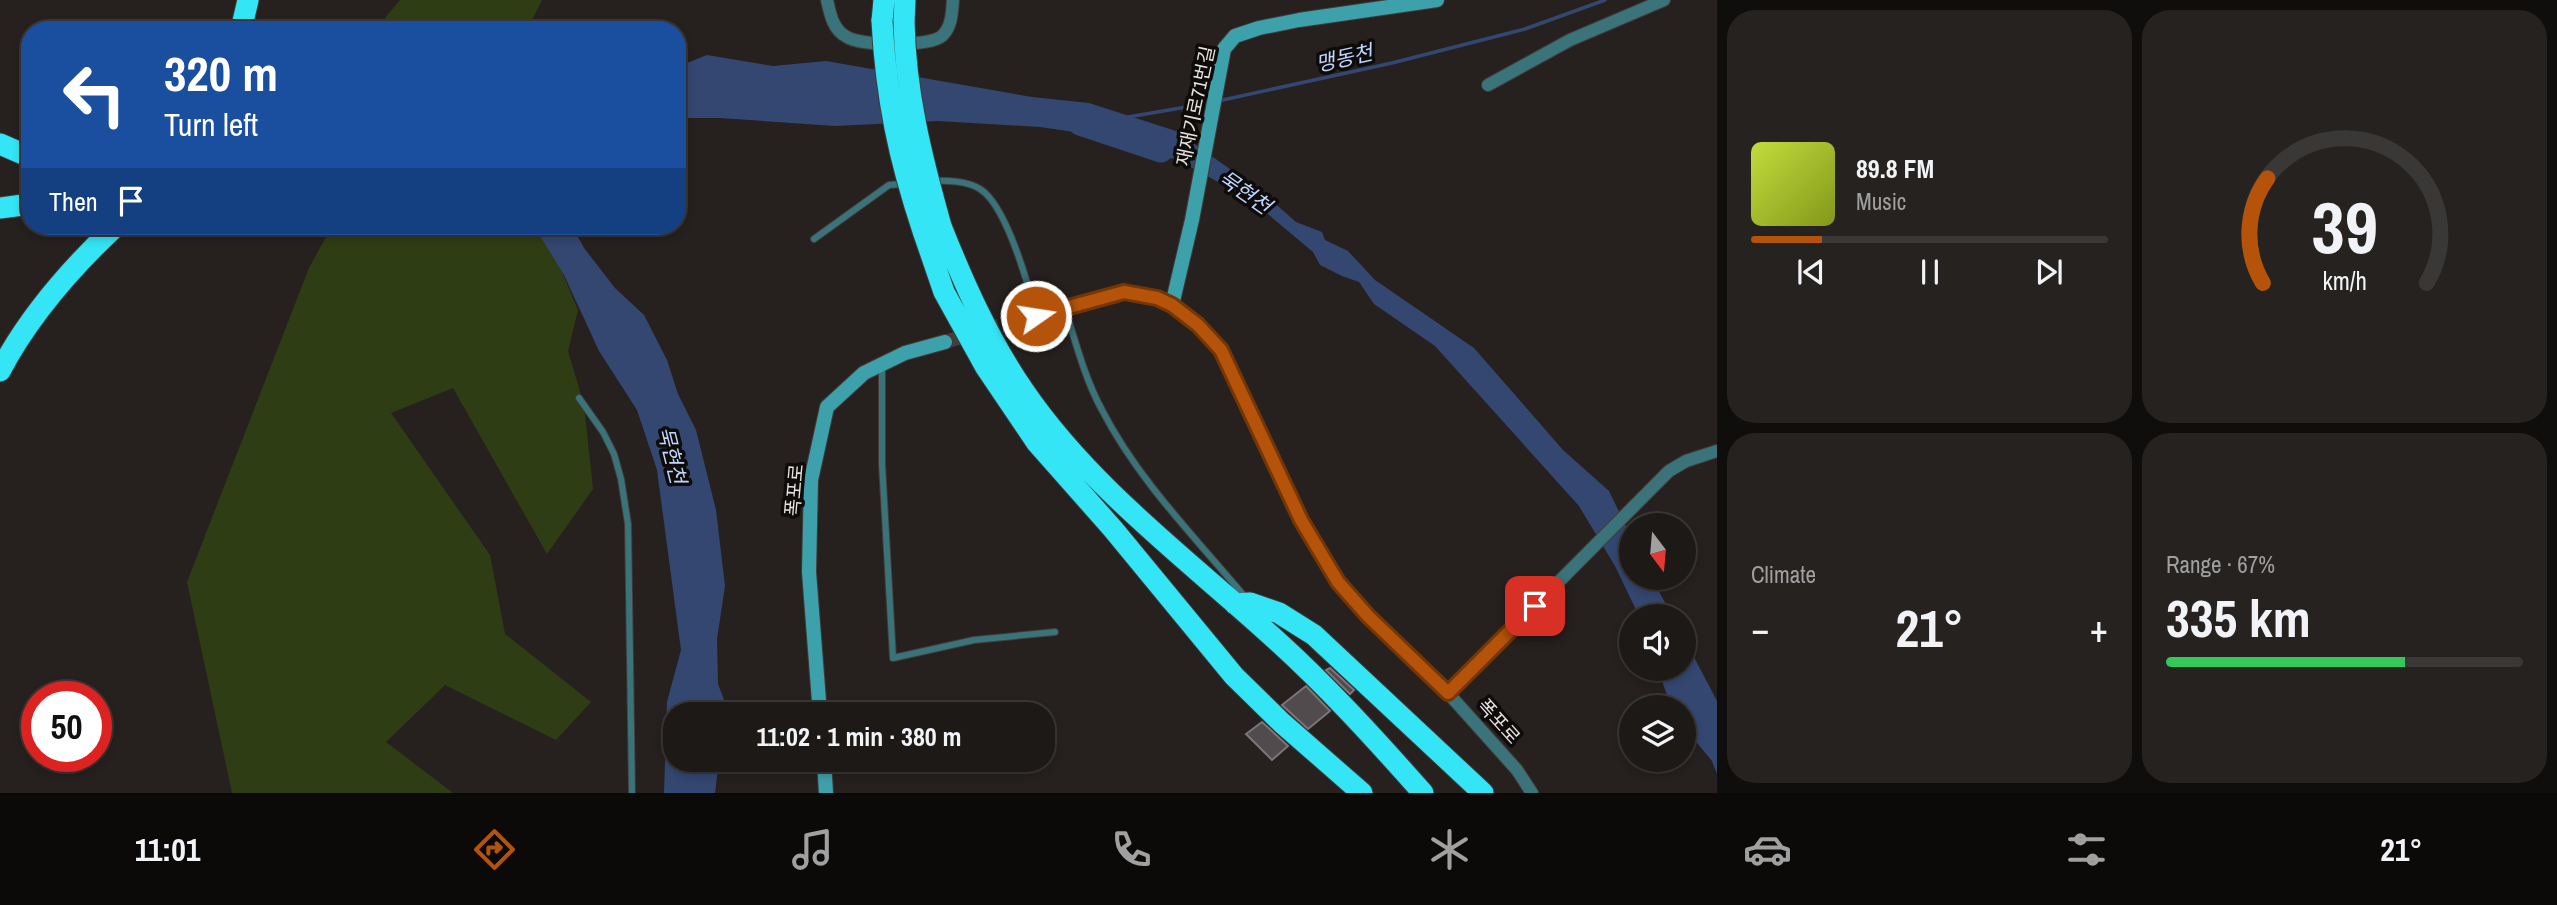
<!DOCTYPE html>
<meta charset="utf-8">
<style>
:root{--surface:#1c1917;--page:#252220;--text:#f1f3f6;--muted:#a0a0a1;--line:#3a3836;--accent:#b45309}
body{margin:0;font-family:"Archivo Narrow","Noto Sans KR",sans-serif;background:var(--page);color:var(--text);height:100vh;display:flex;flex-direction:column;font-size:26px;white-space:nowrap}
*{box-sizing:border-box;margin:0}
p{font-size:23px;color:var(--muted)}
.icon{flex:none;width:38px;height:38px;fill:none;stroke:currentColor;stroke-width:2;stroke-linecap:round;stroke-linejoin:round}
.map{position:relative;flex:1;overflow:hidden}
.side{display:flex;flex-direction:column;gap:10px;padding:10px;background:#0f0e0d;width:840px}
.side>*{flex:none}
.hud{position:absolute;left:21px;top:21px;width:665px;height:214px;border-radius:28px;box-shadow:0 4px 10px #0003,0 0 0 2px var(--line);background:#1a4fa0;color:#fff;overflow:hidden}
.needle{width:46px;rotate:164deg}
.fabs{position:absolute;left:1619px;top:513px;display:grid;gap:14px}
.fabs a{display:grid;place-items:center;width:77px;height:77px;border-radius:50%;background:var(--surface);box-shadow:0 4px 10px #0003,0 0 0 2px var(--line);font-size:35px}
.speed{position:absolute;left:21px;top:681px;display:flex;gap:14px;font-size:35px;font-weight:700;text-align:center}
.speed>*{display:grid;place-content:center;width:91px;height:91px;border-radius:50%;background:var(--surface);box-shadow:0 4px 10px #0003,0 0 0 2px var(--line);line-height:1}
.speed .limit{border:10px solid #d22;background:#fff;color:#111}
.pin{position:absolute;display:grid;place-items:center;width:60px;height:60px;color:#fff;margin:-30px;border-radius:14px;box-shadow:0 4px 10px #0006}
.me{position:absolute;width:77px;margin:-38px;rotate:77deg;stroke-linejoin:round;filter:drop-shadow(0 0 5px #0008)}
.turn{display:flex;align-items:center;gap:24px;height:147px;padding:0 28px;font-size:32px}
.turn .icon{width:91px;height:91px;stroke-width:2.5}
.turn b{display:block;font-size:49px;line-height:60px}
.then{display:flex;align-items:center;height:66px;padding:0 28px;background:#0003;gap:14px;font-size:26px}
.big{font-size:52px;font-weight:700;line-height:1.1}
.side .widget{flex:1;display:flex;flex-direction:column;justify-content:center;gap:10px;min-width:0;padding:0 24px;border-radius:28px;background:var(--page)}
.side .dial{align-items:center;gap:0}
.dial svg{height:182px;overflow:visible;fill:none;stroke:var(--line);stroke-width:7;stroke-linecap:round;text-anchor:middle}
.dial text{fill:var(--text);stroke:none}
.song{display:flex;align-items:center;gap:21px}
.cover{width:84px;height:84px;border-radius:10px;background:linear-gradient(135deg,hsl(70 70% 55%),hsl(70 70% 35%))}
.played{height:7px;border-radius:4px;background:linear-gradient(90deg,var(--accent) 20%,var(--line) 20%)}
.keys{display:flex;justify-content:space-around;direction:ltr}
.heat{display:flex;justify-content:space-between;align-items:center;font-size:38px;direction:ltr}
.charge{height:10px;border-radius:5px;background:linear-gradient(90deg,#34c759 67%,var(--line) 0)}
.side .tiles{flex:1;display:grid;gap:10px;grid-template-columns:repeat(2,1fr)}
.trip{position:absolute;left:663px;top:702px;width:392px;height:70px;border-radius:28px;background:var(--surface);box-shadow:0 4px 10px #0003,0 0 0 2px var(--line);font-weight:700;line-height:70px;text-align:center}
.tabs{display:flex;height:112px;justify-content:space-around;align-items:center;background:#0b0a09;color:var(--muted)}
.tabs .icon{width:49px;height:49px}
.tabs .selected{color:var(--accent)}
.tabs b{font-size:32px;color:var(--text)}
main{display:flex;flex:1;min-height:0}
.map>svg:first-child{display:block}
.green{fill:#2f3d15}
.water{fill:#344771}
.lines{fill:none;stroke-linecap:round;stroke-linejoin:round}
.stream{stroke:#344771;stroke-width:3.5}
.river{stroke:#344771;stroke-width:23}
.building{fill:#514b4e;stroke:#7c767a;stroke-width:2}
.secondary-tunnel{stroke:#433e3c;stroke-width:14;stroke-dasharray:14 7;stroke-linecap:butt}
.service-casing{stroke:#413c3a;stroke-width:8}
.minor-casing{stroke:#413c3a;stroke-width:14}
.secondary-casing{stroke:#413c3a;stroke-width:16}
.motorway-casing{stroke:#413c3a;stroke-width:23}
.service{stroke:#3a7379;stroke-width:6}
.minor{stroke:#3a7379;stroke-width:12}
.secondary{stroke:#3da1ab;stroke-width:14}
.motorway{stroke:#34e5f5;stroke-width:21}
.motorway-bridge-casing{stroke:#413c3a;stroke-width:23;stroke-linecap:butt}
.motorway-bridge{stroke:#34e5f5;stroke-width:21}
.route-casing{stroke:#753606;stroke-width:18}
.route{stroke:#b45309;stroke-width:12}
.labels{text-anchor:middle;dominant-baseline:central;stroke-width:7;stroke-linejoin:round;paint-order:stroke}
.street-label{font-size:19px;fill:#e7e3e1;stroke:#0e0c0a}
.water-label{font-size:21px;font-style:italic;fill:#c0d5ff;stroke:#0e0c0a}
</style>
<main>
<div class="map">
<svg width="1717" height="793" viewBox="0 0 1717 793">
<rect width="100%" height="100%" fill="#26211f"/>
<path class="green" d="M400,0H542L527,30H383L385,18Z
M332,226H543L578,310L568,351L584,405L593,489L547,554L453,388L391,413L490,555L505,634L591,702L556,740L445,685L386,742L453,793H232L187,582L309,268Z"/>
<path class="water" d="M707,55L773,66L826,61L1032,97L1089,103L1176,131L1261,191L1296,222L1322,232L1325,240L1348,251L1375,280L1474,348L1563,450L1609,491L1631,536V578H1652L1672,616H1639L1615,566L1579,506L1435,346L1374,304L1359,282L1342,276L1320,265L1313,252L1251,200L1178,160L1158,155L1117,133L1088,134L1040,127L938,121L835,126L720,118H677V67Z
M534,226H572L584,248L615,288L644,315L667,360L678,394L696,430L716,510L725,586L717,639L718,684L726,705L723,714H676V760H719L715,793H664L667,702L681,650L657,470L637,410L599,351L564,275Z
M1684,638L1717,701V774L1712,761L1684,727V707H1671L1658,669L1684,668Z"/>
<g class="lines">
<path class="stream" d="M1218,101L1392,63L1525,29L1605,0
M1128,117L1210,103"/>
<path class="river" d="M1080,124L1161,151"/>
</g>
<path class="building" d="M1330,668L1354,690L1350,694L1326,670Z
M1306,686L1330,711L1308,729L1282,705Z
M1262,722L1288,746L1272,760L1246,734Z"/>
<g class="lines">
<path class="secondary-tunnel" d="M945,342L1011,322"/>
<g class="service-casing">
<path id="service" d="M932,181C946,180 968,181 980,189C1006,205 1028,284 1036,314
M814,239L889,185L903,184
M1065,309C1076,343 1085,379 1102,410C1138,480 1195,537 1245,597
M882,366V464L893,658L974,640L1055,632
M579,398L603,432L614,454L621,479L628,524L632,793"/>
</g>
<g class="minor-casing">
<path id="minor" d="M827,0C830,14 833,30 847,37C861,46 929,47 942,36C952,27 952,12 953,0
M1488,85L1570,40L1664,0
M1172,305L1198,325L1221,350L1301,520L1338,582L1368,616L1448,693L1517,770L1532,793
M1448,693L1669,471L1686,461L1717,451"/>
</g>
<g class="secondary-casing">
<path id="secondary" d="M1011,322L1124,292L1157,298L1172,305L1192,220L1224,49L1235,36L1259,28L1299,20L1437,0
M820,714L809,572L811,480L827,407L864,373L905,353L945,342
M824,760L826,793"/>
</g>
<g class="motorway-casing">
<path id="motorway" d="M882,21L884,0
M904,21L905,0
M241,30L248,0
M0,144L30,157
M0,208L30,204
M941,226C964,284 989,340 1024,391C1091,489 1190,561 1276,640C1328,687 1376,740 1423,793
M923,231L944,292L985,366L1037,443L1113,529L1234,676L1282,723L1362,793
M0,371C29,316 71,268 116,226
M1235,604L1250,603L1279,613L1314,635L1483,793"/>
</g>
<use href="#service" class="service"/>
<use href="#minor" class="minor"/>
<use href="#secondary" class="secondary"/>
<use href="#motorway" class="motorway"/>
<g class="motorway-bridge-casing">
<path id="motorway-bridge" d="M882,21C886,98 899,159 923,231
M904,21C905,91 922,159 941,226"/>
</g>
<use href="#motorway-bridge" class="motorway-bridge"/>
</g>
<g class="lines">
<g class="route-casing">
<path id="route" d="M1036,316L1124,292L1157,298L1172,305L1198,325L1221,350L1301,520L1338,582L1368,616L1448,693L1535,606"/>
</g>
<use href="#route" class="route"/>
</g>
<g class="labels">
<g class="street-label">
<text transform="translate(1195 106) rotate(-78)">재재기로71번길</text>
<text transform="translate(794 490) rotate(-85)">폭포로</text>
<text transform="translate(1499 721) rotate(48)">폭포로</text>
</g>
<g class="water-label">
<text transform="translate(1344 58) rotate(-13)">맹동천</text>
<text transform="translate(1245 192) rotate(35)">묵현천</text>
<text transform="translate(672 455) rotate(76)">묵현천</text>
</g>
</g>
</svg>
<div class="fabs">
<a><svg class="needle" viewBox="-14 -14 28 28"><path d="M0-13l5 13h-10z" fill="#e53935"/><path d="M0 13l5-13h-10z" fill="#a0a0a1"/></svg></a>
<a><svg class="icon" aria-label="sound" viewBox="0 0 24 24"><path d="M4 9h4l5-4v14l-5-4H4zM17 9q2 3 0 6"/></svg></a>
<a><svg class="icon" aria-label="layers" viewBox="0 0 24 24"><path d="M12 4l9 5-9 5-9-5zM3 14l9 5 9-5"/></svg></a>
</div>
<div class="speed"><div class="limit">50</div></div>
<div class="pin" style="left:1535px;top:606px;background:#d93025"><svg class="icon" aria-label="arrive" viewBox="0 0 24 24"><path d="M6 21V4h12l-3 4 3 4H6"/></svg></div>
<svg class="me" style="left:1036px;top:316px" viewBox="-20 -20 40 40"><circle r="17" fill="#b45309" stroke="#fff" stroke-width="3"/><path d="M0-11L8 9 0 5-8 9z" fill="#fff"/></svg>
<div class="trip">11:02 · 1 min · 380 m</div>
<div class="hud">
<div class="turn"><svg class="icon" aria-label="left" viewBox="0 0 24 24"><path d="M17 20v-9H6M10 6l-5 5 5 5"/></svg><div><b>320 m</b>Turn left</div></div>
<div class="then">Then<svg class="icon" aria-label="arrive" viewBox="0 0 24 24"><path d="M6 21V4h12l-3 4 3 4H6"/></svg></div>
</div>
</div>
<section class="side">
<div class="tiles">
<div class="widget">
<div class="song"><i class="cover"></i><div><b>89.8 FM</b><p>Music</p></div></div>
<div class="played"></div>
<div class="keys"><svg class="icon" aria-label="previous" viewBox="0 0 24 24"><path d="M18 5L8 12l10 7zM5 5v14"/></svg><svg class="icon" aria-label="pause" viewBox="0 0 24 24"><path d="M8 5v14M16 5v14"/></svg><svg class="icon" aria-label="next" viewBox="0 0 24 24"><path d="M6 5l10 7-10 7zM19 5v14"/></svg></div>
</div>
<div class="widget dial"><svg viewBox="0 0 100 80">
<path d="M14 69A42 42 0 1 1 86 69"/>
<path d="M14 69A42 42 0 0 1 16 23" stroke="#b45309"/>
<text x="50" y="56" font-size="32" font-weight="700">39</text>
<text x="50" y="72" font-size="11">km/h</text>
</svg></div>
<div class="widget"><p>Climate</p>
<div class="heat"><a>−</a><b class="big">21°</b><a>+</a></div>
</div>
<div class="widget"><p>Range · 67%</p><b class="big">335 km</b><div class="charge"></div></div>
</div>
</section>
</main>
<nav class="tabs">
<b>11:01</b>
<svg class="icon selected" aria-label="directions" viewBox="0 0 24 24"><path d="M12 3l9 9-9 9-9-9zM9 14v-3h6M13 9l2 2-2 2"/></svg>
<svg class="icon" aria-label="music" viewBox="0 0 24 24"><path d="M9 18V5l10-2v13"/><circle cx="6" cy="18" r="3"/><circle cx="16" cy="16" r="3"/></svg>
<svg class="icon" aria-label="phone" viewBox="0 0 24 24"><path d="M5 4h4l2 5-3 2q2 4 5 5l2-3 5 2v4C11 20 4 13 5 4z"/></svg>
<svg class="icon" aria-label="climate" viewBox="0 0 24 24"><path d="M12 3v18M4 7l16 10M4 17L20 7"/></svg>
<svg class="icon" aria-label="car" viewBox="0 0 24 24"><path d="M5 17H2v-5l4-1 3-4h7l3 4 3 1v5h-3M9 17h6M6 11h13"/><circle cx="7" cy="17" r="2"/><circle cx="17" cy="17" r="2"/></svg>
<svg class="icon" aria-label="filters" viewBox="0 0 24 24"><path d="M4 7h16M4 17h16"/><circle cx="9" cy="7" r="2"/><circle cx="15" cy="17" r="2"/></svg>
<b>21°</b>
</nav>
